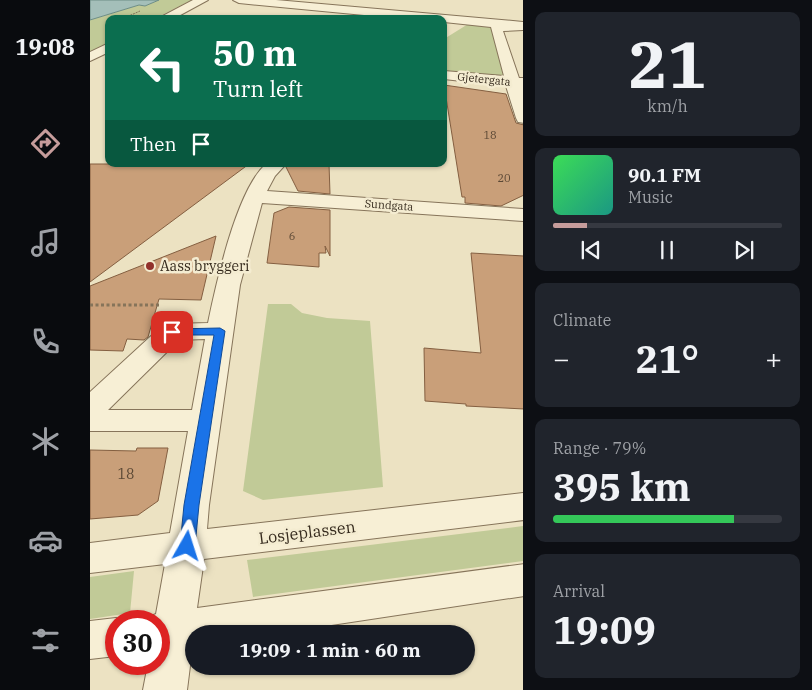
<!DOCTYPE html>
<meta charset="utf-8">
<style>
:root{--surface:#171b24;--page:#20242c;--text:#f1f3f6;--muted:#9ea1a6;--line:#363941;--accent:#c69c9b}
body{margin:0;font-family:"IBM Plex Serif",serif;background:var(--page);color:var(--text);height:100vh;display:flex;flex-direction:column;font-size:19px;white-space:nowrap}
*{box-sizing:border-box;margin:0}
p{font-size:16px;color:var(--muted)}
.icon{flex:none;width:28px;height:28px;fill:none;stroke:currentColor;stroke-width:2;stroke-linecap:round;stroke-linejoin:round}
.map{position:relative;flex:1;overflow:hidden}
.side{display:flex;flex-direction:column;gap:12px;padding:12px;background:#0d0f14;width:289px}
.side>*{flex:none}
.guide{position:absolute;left:15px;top:15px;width:342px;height:152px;border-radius:10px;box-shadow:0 1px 4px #0004;background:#0b6e4f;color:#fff;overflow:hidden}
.speed{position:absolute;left:15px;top:610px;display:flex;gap:10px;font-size:25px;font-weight:700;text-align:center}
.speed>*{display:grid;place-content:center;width:65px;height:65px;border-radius:50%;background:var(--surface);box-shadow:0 1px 4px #0004;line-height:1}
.speed .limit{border:8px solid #d22;background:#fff;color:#111}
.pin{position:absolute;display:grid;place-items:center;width:42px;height:42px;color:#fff;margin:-21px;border-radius:10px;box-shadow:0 2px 8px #0006}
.me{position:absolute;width:55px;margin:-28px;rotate:6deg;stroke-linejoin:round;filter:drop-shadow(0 0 4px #0008)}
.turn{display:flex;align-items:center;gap:18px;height:105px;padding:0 25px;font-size:22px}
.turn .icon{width:65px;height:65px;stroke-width:2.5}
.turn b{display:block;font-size:35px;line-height:42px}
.then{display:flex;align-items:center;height:48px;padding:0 25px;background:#0003;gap:10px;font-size:19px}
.big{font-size:38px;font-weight:700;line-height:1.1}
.side .tile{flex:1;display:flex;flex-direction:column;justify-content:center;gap:8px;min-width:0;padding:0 18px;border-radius:10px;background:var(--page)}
.side .dial{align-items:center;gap:0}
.dial b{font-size:65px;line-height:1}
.song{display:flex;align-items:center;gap:15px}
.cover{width:60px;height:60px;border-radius:8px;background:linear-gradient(135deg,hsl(130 70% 55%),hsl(170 70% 35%))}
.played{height:5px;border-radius:2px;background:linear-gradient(90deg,var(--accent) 15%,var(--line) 15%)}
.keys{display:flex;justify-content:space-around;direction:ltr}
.heat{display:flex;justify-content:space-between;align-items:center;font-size:28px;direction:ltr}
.charge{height:8px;border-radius:4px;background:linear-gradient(90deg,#34c759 79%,var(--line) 0)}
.trip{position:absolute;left:95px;top:625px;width:290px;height:50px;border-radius:25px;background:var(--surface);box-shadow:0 1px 4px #0004;font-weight:700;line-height:50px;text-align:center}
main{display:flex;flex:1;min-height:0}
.dock{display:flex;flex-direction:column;width:90px;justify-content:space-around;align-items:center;background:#090b0e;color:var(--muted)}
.dock .icon{width:35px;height:35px}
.dock .current{color:var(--accent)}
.dock b{font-size:22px;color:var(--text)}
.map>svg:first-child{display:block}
.green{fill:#c1ca97}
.water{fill:#a4bfb9;stroke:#6c8d86}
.building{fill:#c99f79;stroke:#845f41}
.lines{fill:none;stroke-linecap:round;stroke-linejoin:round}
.minor-casing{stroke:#86745a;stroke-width:2}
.path-far1{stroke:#86745a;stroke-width:1;stroke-dasharray:2 1;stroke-linecap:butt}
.path{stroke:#86745a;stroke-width:3;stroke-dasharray:3 2.5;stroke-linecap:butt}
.minor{fill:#f7efd5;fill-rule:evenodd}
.route{fill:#1a73e8;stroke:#114b97}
.poi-dot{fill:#92312c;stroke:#f4ecd1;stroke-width:2}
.labels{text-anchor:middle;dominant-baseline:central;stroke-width:5;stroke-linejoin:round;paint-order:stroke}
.far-street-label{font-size:11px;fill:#362b1e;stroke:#f4ecd1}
.number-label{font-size:11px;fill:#5b4835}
.poi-label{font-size:14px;fill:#362b1e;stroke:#f4ecd1;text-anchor:start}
.near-number-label{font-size:14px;fill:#5b4835}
.near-street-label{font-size:16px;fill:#362b1e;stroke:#f4ecd1}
</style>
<main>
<nav class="dock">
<b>19:08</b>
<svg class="icon current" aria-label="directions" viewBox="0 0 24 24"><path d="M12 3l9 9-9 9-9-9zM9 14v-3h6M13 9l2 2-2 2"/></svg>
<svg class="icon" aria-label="music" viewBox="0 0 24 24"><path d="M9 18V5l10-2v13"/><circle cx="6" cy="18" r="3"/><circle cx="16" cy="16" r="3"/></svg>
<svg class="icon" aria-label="phone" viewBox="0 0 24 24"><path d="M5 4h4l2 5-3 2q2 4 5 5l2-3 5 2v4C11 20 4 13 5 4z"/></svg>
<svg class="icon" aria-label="climate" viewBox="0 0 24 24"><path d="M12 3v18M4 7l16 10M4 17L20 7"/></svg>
<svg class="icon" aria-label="car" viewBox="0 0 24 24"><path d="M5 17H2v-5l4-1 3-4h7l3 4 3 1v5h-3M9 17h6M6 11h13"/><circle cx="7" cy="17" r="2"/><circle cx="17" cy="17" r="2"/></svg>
<svg class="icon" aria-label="filters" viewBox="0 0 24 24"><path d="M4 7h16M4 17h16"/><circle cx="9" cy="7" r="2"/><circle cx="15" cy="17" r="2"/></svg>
</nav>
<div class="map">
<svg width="434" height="690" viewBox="0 0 434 690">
<rect width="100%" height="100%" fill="#ece2c2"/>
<path class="green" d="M69,0H102L64,19H19V42L0,52V20L49,5L55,6Z
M383,21L406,23L422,82L354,75V39Z
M178,304H201L212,313L237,318L280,321L293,487L173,500L153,491Z
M434,526L433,561L163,597L157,560Z
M44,571L40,613L0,619V577Z"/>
<path class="water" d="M0,0H69L55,6L49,5L0,20Z"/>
<path class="building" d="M354,85L416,94L426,123L434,125V195L411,206L375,203V197H372Z
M0,164H159L0,282Z
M198,164H239L240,194L208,191L196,167Z
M199,207L240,210V256L235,246L236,253H229V267L177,263L184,213Z
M126,236L111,300L69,299L58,337L54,340L37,339L33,351L0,350V286Z
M381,253L434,256V409L376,406V404L335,401L334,348L391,353Z
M47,448H78L68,501L48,515L0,519V450L46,451Z"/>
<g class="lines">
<g class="minor-casing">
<path id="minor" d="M103,0H118L83,19H67Z
M143,0H186L434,22V30L413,31L429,78H434V123L428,122L426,118L416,86L354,79V71L414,76L401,27L354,22V19H316L149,3Z
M19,43V52L0,61V52Z
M176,164H196L185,176L177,191L434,209V221L172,203L150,285L119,505L117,529L434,493V520L114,559L107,608L434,564V596L182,634H104L97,690H53L58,664H69V621H53L54,619L66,614L75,564L0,573V543L80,533L98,431H0V392L72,326L82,324L118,323C126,284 147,189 176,164ZM115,339L102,410H18L89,340Z
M26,618L34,621H26V656L0,659V621Z"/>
</g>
<path class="path-far1" d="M32,19L50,11"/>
<path class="path" d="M0,305H69"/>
<use href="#minor" class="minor"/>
</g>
<path class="route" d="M130,328L135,331L109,505L105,546L103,550L97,552L92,550L90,546L94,505L124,335H82L76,332L82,329Z"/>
<circle class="poi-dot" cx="60" cy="266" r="5"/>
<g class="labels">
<g class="far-street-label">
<text transform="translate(394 79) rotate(6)">Gjetergata</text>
<text transform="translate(299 205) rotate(4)">Sundgata</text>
</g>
<g class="number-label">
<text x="400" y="135">18</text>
<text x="414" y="178">20</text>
<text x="202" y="236">6</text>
</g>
<g class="poi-label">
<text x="70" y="266">Aass bryggeri</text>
</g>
<g class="near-number-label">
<text x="36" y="474">18</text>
</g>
<g class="near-street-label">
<text transform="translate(217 532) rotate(-7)">Losjeplassen</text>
</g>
</g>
</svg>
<div class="speed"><div class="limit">30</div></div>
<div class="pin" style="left:82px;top:332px;background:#d93025"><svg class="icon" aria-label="arrive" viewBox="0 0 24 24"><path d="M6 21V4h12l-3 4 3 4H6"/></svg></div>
<svg class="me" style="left:97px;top:546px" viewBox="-20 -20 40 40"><path d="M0-17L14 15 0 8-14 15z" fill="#1a73e8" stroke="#fff" stroke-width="4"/></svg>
<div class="trip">19:09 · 1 min · 60 m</div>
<div class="guide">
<div class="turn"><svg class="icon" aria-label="left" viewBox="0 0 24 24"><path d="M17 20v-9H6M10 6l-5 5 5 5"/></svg><div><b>50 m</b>Turn left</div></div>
<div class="then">Then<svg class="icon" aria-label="arrive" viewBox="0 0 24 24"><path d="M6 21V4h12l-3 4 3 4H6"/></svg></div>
</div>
</div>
<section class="side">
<div class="tile dial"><b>21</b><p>km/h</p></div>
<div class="tile">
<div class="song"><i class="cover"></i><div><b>90.1 FM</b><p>Music</p></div></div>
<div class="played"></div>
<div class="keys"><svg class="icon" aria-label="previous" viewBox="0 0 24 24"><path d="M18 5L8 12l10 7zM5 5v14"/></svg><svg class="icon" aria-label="pause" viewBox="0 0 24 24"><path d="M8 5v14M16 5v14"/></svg><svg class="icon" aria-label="next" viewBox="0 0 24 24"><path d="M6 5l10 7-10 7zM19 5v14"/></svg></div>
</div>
<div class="tile"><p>Climate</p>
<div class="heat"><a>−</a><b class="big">21°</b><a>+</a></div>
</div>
<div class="tile"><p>Range · 79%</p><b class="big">395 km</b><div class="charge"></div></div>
<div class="tile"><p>Arrival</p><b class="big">19:09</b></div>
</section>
</main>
